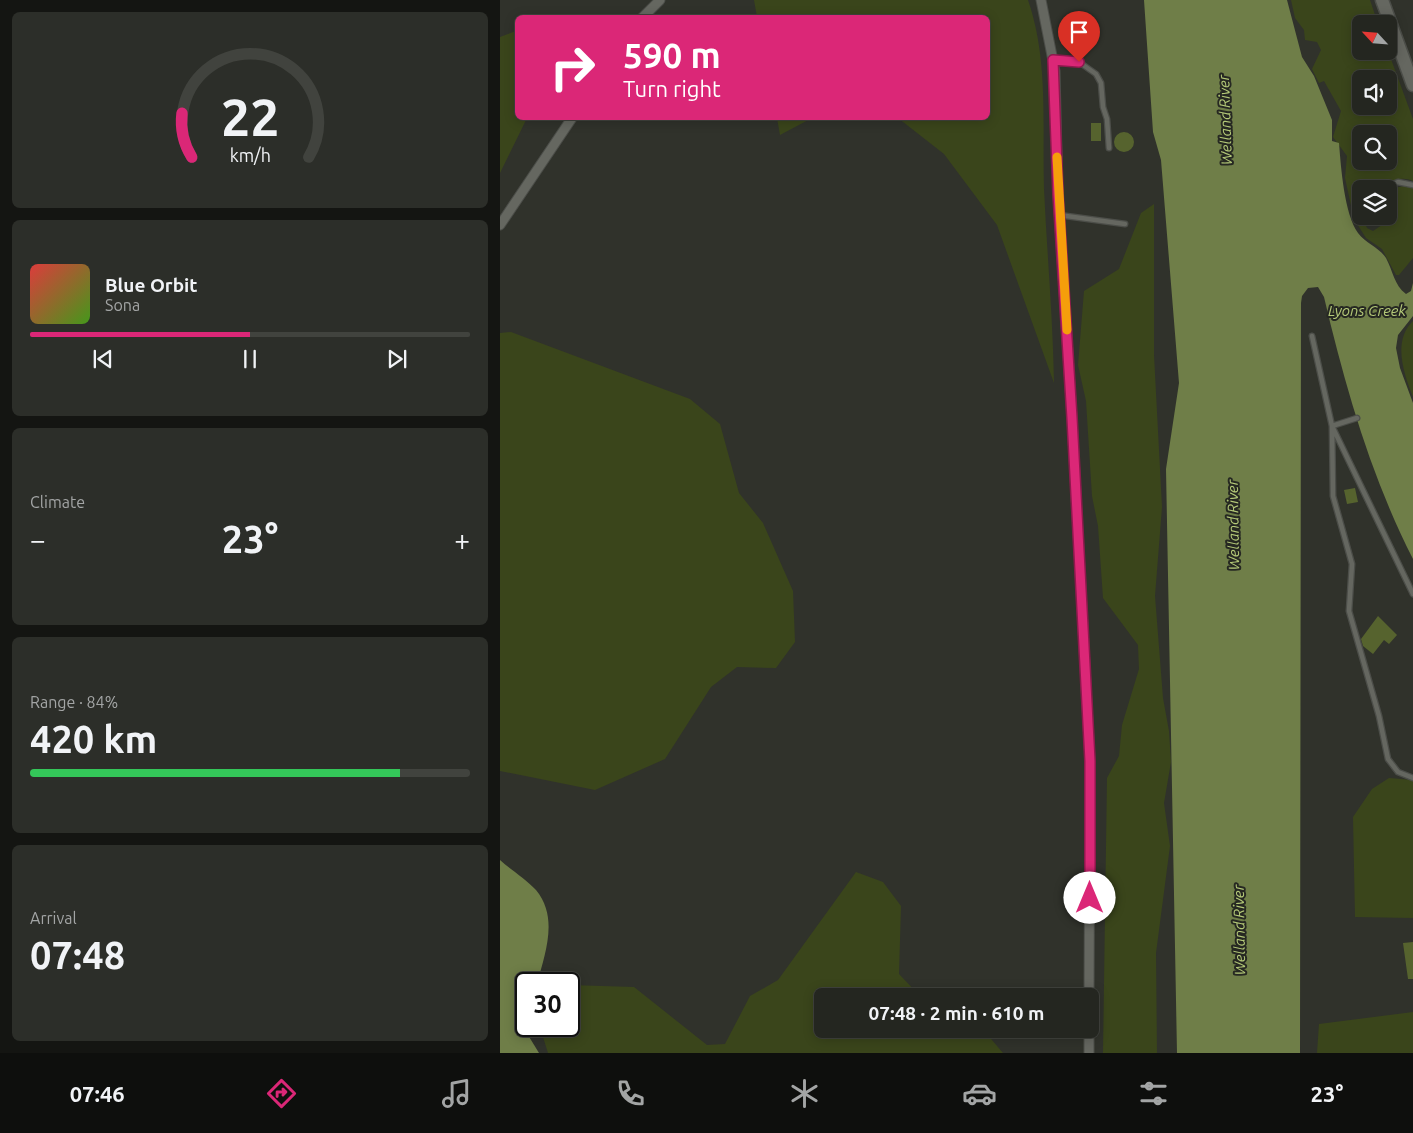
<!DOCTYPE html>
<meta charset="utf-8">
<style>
:root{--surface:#242620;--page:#2c2e29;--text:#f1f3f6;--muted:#a3a5a5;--line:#41433e;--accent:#db2777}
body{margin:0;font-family:Ubuntu,sans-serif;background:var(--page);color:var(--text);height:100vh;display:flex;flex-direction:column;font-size:19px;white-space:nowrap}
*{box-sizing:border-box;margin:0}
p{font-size:16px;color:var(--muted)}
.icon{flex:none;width:28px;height:28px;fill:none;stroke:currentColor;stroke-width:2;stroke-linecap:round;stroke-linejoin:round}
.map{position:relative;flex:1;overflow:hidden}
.drawer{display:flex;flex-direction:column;gap:12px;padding:12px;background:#141512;width:500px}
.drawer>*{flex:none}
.guide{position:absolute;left:15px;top:15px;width:475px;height:105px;border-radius:8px;box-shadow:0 2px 12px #0003,0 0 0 1px var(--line);background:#db2777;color:#fff;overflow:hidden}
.needle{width:32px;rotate:296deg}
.tools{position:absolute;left:852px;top:15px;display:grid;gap:10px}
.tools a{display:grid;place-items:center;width:45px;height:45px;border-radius:8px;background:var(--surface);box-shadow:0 2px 12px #0003,0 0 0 1px var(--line);font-size:25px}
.speed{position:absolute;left:15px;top:972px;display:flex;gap:10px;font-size:25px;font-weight:700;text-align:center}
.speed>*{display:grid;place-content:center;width:65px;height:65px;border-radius:50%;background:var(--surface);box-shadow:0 2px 12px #0003,0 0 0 1px var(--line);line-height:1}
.speed .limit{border:2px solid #111;border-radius:8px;background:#fff;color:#111}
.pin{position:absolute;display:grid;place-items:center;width:42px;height:42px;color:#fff;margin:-51px -21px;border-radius:50% 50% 50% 0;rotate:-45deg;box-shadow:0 0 5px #0007}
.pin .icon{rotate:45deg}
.me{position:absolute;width:55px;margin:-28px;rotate:0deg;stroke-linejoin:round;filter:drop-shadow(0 0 4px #0008)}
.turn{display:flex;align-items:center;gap:18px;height:105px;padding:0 25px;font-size:22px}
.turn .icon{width:65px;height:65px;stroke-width:2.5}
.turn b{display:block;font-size:35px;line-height:42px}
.big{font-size:38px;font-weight:700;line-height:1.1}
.drawer .widget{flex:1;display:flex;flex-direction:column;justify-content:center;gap:8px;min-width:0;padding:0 18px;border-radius:8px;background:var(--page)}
.drawer .dial{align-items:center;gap:0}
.dial svg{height:130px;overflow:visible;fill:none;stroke:var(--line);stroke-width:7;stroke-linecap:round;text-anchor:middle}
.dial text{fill:var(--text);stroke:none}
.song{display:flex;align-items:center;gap:15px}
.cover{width:60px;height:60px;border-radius:8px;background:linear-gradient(135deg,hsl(0 70% 55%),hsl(100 70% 35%))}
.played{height:5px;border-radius:2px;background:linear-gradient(90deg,var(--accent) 50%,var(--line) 50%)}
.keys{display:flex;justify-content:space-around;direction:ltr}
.heat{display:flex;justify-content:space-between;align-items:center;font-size:28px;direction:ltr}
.charge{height:8px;border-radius:4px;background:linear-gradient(90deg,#34c759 84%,var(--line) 0)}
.trip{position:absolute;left:314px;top:988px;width:285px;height:50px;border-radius:8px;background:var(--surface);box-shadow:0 2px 12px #0003,0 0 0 1px var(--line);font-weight:700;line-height:50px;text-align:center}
.menu{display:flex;height:80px;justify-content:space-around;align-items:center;background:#0e0f0d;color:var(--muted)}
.menu .icon{width:35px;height:35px}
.menu .on{color:var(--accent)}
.menu b{font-size:22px;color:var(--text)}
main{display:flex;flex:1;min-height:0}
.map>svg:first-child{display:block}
.green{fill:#3a451b;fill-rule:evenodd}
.water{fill:#6f7e48}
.building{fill:#56632e}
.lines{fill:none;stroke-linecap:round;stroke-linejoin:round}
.lane-casing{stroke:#4c4e49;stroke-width:7}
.street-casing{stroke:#4c4e49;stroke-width:11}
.secondary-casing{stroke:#4c4e49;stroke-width:15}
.lane{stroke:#656760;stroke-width:4.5}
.street{stroke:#656760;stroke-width:9}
.secondary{stroke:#656760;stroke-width:12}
.route-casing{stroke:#8e194d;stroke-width:12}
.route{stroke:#db2777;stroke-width:9}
.slow{stroke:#f59e0b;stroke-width:9}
.labels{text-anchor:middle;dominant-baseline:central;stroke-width:4;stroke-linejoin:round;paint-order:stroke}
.water-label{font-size:15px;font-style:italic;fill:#b4c978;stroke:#262822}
</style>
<main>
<section class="drawer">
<div class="widget dial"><svg viewBox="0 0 100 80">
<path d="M14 69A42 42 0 1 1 86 69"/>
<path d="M14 69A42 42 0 0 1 8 42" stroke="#db2777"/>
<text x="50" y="56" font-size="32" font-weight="700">22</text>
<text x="50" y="72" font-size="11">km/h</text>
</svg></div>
<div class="widget">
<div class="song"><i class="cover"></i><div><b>Blue Orbit</b><p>Sona</p></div></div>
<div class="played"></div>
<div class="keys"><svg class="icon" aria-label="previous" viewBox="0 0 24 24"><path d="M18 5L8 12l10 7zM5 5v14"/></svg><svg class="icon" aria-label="pause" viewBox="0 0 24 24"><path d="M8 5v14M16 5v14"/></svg><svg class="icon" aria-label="next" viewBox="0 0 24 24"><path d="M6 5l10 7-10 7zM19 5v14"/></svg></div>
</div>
<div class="widget"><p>Climate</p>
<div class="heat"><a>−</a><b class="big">23°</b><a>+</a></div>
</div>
<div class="widget"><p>Range · 84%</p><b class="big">420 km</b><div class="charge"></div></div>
<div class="widget"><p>Arrival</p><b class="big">07:48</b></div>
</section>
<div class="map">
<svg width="913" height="1053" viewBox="0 0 913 1053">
<rect width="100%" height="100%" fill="#30322b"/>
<path class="green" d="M254,0H528C549,61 542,125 544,189C547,254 553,318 554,383L497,225L444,154L398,118H488V18L257,17Z
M791,0H870L878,24H861V51H888L913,119V181C901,175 888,182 878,188C874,190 866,189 861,189L860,213L867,228L873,231L888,221L889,189L909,185L913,187V258L899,275H896L882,249L866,238L854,219L845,178L847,156L833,137L841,111L824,81L819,83L812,69L821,50L817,42L805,40L804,30L795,18ZM861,79H889V106H861ZM861,134H889V161H861Z
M13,32H18V118H27L0,173V37Z
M277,118H312L280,135Z
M654,204V355L662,507L655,596L663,698L669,731L671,762L664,803L670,846L656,953L657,1053H603L607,778L619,756L622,725L639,669L638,645L603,598L598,526L592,496L586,401L578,365L584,291L619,269L641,213Z
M913,321V397C904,374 892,341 913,321Z
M11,332L190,399L220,424L239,493L263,523L293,591L295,642L276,668L237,667L211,687L165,759L95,790L0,771V333Z
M889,778L913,780V918L855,917L853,817L872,789Z
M356,872L383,882L401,906L399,974L420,996H322V1029H476L486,1033L503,1053H48L43,1037L47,1026H69V985L134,987L207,1045L225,1044L250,996L278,980Z
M913,1012V1053H817L819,1024Z"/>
<path class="water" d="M644,0H787L802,57L814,76L832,120V141L839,143C841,167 844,213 858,233C866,244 879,247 886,258C893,271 894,285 906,294L911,291L913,283V316L898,335L896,348L900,368L913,403V559C871,477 845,386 824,297L818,287L808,288L802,296L801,303L800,1053H677L666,469L679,383L661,160L653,132Z
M0,860C11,870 26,879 36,890C59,918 45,953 37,984H26L28,1035L39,1053H0Z"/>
<path class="building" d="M591,123H601V141H591Z
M614 142a10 10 0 1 1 20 0a10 10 0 1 1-20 0Z
M855,488L858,502L847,504L844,490Z
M878,616L897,635L889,644L884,640L873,654L863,646L861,639Z
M913,942V979H908L903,943Z"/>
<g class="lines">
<g class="lane-casing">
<path id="lane" d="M553,60L579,62L596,74L601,83L603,107L607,119L609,148
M882,189L898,182L913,185
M559,215L625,224
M812,336L832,426L913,594
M857,418L832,426L833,496L852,564L849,611L879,716L888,759L898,772L913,778"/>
</g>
<g class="street-casing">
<path id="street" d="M541,0L555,71L558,194L572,418L590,761L589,996
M142,18L160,0
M0,225L72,118
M589,1053V1029"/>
</g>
<g class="secondary-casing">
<path id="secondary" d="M882,0L913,85"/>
</g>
<use href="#lane" class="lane"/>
<use href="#street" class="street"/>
<use href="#secondary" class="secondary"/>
</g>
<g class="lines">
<g class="route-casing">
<path id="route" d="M579,62L553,60L558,194L572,418L590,761V898"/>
</g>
<use href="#route" class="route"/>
<path class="slow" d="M557,157L567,330"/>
</g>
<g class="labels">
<g class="water-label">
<text transform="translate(725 120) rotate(-92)">Welland River</text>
<text x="867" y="310">Lyons Creek</text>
<text transform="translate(733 525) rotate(-91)">Welland River</text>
<text transform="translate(739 930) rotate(-91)">Welland River</text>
</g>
</g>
</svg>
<div class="tools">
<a><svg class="needle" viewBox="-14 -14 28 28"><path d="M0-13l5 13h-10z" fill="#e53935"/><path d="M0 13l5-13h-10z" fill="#a3a5a5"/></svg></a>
<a><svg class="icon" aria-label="sound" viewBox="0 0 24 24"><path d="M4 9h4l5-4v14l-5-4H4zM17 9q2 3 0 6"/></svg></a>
<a><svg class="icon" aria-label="search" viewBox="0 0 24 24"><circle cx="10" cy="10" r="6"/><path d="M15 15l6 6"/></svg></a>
<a><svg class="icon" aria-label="layers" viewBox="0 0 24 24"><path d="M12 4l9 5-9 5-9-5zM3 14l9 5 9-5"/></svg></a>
</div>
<div class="speed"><div class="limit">30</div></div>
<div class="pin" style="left:579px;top:62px;background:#d93025"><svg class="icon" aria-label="arrive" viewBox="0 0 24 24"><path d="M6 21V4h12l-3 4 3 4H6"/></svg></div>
<svg class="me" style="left:590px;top:898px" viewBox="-20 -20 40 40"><circle r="19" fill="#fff"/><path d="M0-13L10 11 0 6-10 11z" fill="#db2777"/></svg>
<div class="trip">07:48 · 2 min · 610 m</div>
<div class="guide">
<div class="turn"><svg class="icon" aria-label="right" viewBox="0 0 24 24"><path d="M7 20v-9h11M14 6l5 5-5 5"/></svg><div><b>590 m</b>Turn right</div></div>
</div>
</div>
</main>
<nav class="menu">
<b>07:46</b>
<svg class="icon on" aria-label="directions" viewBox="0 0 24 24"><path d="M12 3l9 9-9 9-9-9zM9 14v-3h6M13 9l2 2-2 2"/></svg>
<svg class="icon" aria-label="music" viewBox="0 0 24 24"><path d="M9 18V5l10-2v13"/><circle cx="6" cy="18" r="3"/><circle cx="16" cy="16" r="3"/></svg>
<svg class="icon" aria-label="phone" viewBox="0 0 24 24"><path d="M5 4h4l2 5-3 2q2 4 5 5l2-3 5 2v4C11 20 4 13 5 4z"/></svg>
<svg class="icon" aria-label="climate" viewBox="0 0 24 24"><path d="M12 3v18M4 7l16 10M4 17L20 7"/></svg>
<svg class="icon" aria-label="car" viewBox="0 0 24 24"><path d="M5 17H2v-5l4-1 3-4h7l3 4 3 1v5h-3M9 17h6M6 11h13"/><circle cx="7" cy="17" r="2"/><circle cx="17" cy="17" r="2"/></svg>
<svg class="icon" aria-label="filters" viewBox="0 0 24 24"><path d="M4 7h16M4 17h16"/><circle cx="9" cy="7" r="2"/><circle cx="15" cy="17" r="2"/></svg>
<b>23°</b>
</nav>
